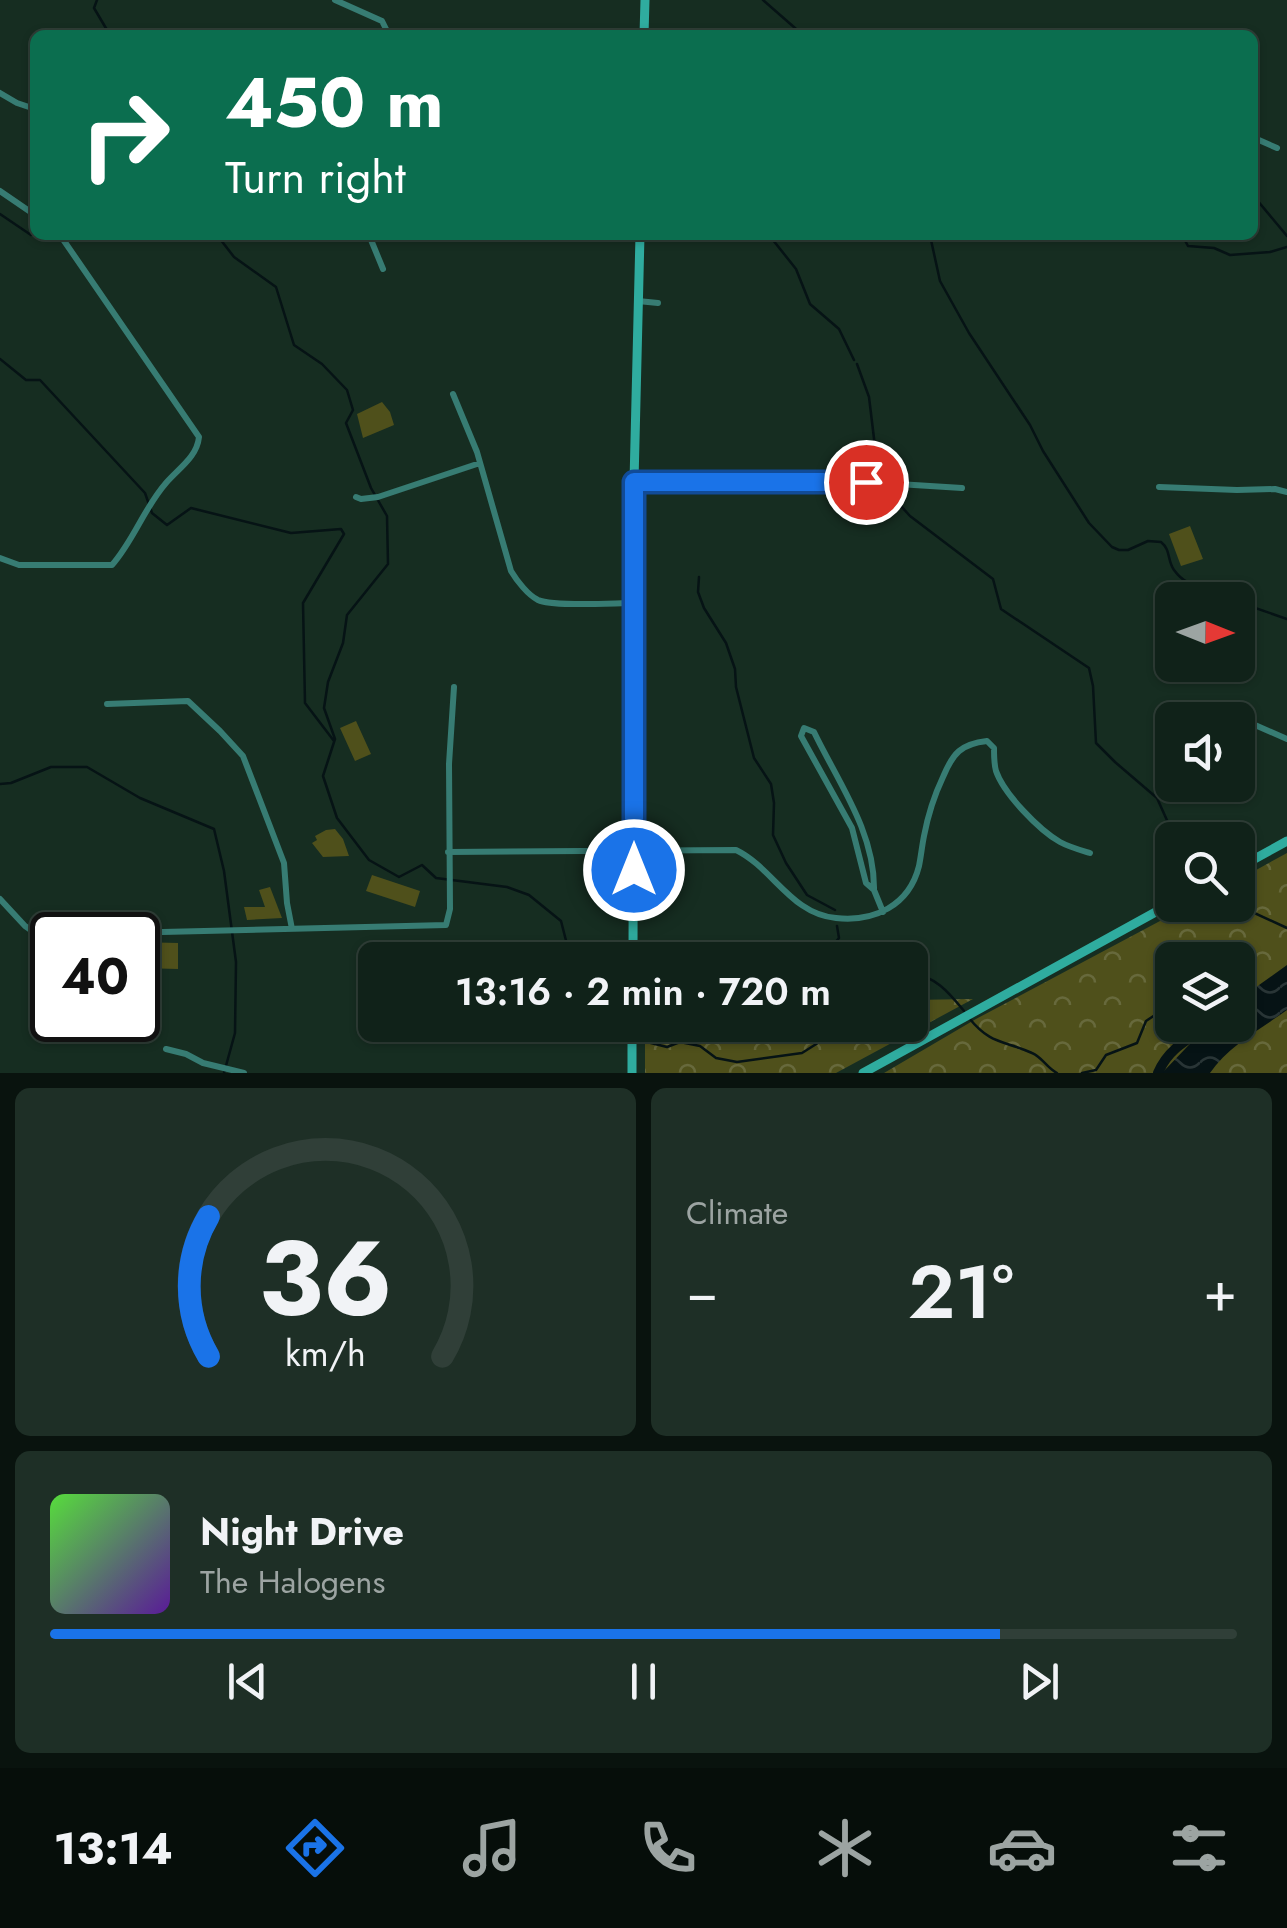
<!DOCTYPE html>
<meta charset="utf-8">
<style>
:root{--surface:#102219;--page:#1e2f26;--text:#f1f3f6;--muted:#9ca4a2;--line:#303f38;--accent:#1a73e8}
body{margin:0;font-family:Jost,sans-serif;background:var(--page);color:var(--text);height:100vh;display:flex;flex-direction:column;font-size:38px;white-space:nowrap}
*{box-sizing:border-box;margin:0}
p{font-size:32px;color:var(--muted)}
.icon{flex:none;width:55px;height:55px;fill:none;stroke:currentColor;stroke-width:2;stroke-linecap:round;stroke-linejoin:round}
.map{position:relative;height:1073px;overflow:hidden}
.sheet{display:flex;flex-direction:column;gap:15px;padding:15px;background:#09130e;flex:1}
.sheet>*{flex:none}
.guide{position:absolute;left:30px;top:30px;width:1228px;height:210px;border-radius:15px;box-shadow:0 2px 8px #0004,0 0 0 2px var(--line);background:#0b6e4f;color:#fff;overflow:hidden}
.needle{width:65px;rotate:91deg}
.tools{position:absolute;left:1155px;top:582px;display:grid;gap:20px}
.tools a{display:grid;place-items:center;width:100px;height:100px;border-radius:15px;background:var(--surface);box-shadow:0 2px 8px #0004,0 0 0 2px var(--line);font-size:50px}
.speed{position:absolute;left:30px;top:912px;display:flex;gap:20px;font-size:50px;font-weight:700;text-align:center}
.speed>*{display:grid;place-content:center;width:130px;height:130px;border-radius:50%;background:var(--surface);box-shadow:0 2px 8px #0004,0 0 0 2px var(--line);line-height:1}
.speed .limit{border:5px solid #111;border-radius:15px;background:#fff;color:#111}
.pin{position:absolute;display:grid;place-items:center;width:85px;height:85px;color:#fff;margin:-42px;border:5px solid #fff;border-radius:50%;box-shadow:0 2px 10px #0007}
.me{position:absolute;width:110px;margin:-55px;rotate:0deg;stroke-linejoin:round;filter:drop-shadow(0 0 8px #0008)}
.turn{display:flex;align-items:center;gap:35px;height:210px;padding:0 30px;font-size:45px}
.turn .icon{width:130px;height:130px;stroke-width:2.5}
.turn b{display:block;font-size:70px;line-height:85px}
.big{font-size:75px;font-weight:600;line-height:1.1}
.sheet .widget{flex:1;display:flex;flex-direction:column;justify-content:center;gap:15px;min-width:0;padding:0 35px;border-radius:15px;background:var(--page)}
.sheet .dial{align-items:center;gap:0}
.dial svg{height:260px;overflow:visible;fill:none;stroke:var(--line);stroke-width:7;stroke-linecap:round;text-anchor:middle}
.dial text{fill:var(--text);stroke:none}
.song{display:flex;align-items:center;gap:30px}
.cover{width:120px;height:120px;border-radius:15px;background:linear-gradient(135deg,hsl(110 70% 55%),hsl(270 70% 35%))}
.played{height:10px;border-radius:5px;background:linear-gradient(90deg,var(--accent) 80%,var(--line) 80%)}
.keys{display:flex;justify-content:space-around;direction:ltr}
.heat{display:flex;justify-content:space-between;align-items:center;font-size:55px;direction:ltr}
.sheet .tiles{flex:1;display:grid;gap:15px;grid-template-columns:1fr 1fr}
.widget:last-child{grid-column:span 2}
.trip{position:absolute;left:358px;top:942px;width:570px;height:100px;border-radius:15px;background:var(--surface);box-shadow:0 2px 8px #0004,0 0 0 2px var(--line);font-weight:600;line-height:100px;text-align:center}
.menu{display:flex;height:160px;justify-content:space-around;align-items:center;background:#060e0a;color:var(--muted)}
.menu .icon{width:70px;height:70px}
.menu .active{color:var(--accent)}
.menu b{font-size:45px;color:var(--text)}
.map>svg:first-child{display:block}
.park{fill:url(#park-crowns);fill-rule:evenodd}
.pitch{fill:#4f501b}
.water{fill:url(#water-waves)}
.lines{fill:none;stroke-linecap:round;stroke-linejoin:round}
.stream{stroke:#061315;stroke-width:2.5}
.river{stroke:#061315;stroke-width:10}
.street{stroke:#377c73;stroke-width:6}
.secondary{stroke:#2fac9f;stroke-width:9}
.route-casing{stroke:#114b97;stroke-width:25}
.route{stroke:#1a73e8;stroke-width:18}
</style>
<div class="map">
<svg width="1287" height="1073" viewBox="0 0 1287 1073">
<defs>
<pattern id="park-crowns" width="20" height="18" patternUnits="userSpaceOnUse" patternTransform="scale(2.5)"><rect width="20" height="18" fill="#4f501b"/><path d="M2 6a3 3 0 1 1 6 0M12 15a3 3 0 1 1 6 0" fill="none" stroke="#67693c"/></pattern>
<pattern id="water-waves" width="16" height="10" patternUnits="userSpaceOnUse" patternTransform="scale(2.5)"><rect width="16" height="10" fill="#061315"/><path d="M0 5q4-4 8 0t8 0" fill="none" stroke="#293536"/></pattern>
</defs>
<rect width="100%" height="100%" fill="#162d21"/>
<path class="park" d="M1287,853V1073H884L976,1019L1190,905H1238V880ZM1172,960H1238V1025H1172Z
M973,999L836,1073H645V1025H910V1000Z"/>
<path class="pitch" d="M382,402L390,412L394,425L363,438L357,414Z
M1190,526L1203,559L1181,566L1169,534Z
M356,721L371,754L355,761L340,728Z
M335,829L343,839L349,856L323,857L312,843L317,840L315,836L326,830Z
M372,875L420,891L415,907L366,891Z
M270,887L282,918L247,920L244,907H265L259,890Z
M138,942L178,943V969L140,968Z
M523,1025H550V1042H522Z"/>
<path class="water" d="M1287,965V1010C1261,1029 1228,1046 1210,1073H1162L1208,1025H1238V1000Z"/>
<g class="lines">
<path class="stream" d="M97,0L94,8L110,35
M763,0L803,35
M1252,194L1287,236
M0,214L31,235L35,233
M217,235L234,257L276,287L294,345L322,364L347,390L353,410L346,423L371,488L387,516L388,564L347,615L343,643L328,682L324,708L335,739L323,776L337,818L369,860L399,877L422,865L436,878L507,887L529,895L561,921L571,960
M769,235L796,269L810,304L839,329L854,360
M927,235L931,240L940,281L969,333L1030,425L1043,451L1089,523L1112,547L1119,550H1128L1148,541L1161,542C1171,550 1167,560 1174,570C1185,585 1194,584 1209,588C1216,590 1224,597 1231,600
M1182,235L1188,246L1214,248L1230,255L1270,252L1287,247
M0,359L26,380H40L145,493L152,513L167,525L191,508L291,533L341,529L344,534L303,603L305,703L334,741
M857,364L869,397L876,455L891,495L910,516L993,579L1001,609L1089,668L1093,686L1096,743L1115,762L1157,798L1170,827L1165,846L1168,859L1172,862
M699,577L698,592L704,608L726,643L735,669L736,687L754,758L771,784L774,803L773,835L786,863L807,895L835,910
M1238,602L1287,619
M0,784L11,783L51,767H87L140,798L214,829L224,871L236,962L235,1033L224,1073
M1237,905L1287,928
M823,960L825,954L839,938L837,926
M910,976C933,972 951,995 964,1011
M969,1018C991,1045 1003,1040 1032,1053C1042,1057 1047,1068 1057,1073
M1176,1025L1190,1037
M636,1035L639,1040L667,1047L680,1042L700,1046L716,1058L737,1062L802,1053L821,1041L832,1025
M1082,1073L1096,1070L1106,1055L1137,1043L1146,1021L1155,1015L1166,1017L1172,1022"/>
<path class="river" d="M1158,1073C1168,1049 1188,1039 1209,1025"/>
<path class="street" d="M335,0L382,21L389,35
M0,93L17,103L35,109
M1252,137L1277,148
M0,191L35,215
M369,235L383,269
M638,301L658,303
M453,394L477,452L511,571C517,581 528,595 538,600C553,607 614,603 634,603
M634,482H866L962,488
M1159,487L1237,490L1275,489L1287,492
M356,497L361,499L378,497L480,463
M0,558L19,565H112C134,540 144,508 166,483C179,468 197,457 199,437L60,235
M107,704L188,701L220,731L243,756L284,863L287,903L292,929
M1238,722L1255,725L1287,739
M448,852L736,850C773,868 791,914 836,918C874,922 909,906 919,866C921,856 922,846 924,836C928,815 934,796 943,777C953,753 961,744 987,741L994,748C994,756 994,764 996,771C1004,794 1039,830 1060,842C1069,847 1080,850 1090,853
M874,890C875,832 838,782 814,732L804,728L801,736L852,828L866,883L874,890L883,912
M0,899L25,926L38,935L446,925L450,909L449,764L454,687
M166,1049L186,1054L203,1063L244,1073"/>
<path class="secondary" d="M644,35L645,0
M1238,868L1287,841
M633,960L634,482L640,235
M632,1073V1025
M863,1073L1172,903"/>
</g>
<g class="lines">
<g class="route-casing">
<path id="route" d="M634,870V482H866"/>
</g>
<use href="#route" class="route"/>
</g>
</svg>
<div class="tools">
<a><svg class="needle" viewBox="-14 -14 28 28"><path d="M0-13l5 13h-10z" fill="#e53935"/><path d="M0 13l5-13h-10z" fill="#9ca4a2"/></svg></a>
<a><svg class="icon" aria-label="sound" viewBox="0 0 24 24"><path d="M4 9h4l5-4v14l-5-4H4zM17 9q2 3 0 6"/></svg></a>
<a><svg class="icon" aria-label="search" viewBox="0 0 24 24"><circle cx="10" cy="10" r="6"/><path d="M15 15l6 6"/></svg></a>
<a><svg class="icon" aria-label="layers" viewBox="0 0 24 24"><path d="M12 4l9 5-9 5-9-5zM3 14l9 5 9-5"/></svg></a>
</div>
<div class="speed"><div class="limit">40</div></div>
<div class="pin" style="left:866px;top:482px;background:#d93025"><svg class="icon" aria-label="arrive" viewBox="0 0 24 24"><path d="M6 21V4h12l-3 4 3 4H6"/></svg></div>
<svg class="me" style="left:634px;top:870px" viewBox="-20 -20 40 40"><circle r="17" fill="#1a73e8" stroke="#fff" stroke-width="3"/><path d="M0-11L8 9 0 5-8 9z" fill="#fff"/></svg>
<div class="trip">13:16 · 2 min · 720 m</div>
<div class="guide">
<div class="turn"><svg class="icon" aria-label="right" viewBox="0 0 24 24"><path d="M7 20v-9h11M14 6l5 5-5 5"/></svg><div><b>450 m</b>Turn right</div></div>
</div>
</div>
<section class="sheet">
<div class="tiles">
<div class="widget dial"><svg viewBox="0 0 100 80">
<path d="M14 69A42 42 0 1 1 86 69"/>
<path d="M14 69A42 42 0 0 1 14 26" stroke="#1a73e8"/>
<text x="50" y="56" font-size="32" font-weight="700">36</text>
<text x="50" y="72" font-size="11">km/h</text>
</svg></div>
<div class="widget"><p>Climate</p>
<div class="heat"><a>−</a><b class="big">21°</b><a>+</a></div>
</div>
<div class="widget">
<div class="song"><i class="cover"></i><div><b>Night Drive</b><p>The Halogens</p></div></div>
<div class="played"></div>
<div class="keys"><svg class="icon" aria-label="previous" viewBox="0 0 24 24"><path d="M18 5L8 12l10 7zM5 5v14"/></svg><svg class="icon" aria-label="pause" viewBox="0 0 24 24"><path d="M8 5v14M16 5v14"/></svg><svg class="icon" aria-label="next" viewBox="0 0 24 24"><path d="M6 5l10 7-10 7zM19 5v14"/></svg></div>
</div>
</div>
</section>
<nav class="menu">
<b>13:14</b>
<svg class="icon active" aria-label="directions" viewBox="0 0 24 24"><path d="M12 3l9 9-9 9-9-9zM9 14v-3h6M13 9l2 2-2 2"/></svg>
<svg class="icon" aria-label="music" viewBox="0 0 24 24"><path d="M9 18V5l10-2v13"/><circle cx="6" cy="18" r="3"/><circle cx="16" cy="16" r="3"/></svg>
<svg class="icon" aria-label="phone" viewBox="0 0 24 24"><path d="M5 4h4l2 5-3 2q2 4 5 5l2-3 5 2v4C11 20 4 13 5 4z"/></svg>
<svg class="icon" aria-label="climate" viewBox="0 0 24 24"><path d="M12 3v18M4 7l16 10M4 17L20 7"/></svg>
<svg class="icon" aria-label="car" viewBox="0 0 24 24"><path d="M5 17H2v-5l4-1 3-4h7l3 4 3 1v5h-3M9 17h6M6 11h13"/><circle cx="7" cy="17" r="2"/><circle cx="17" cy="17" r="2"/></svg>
<svg class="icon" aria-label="filters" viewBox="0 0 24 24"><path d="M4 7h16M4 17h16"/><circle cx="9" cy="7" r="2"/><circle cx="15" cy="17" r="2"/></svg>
</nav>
